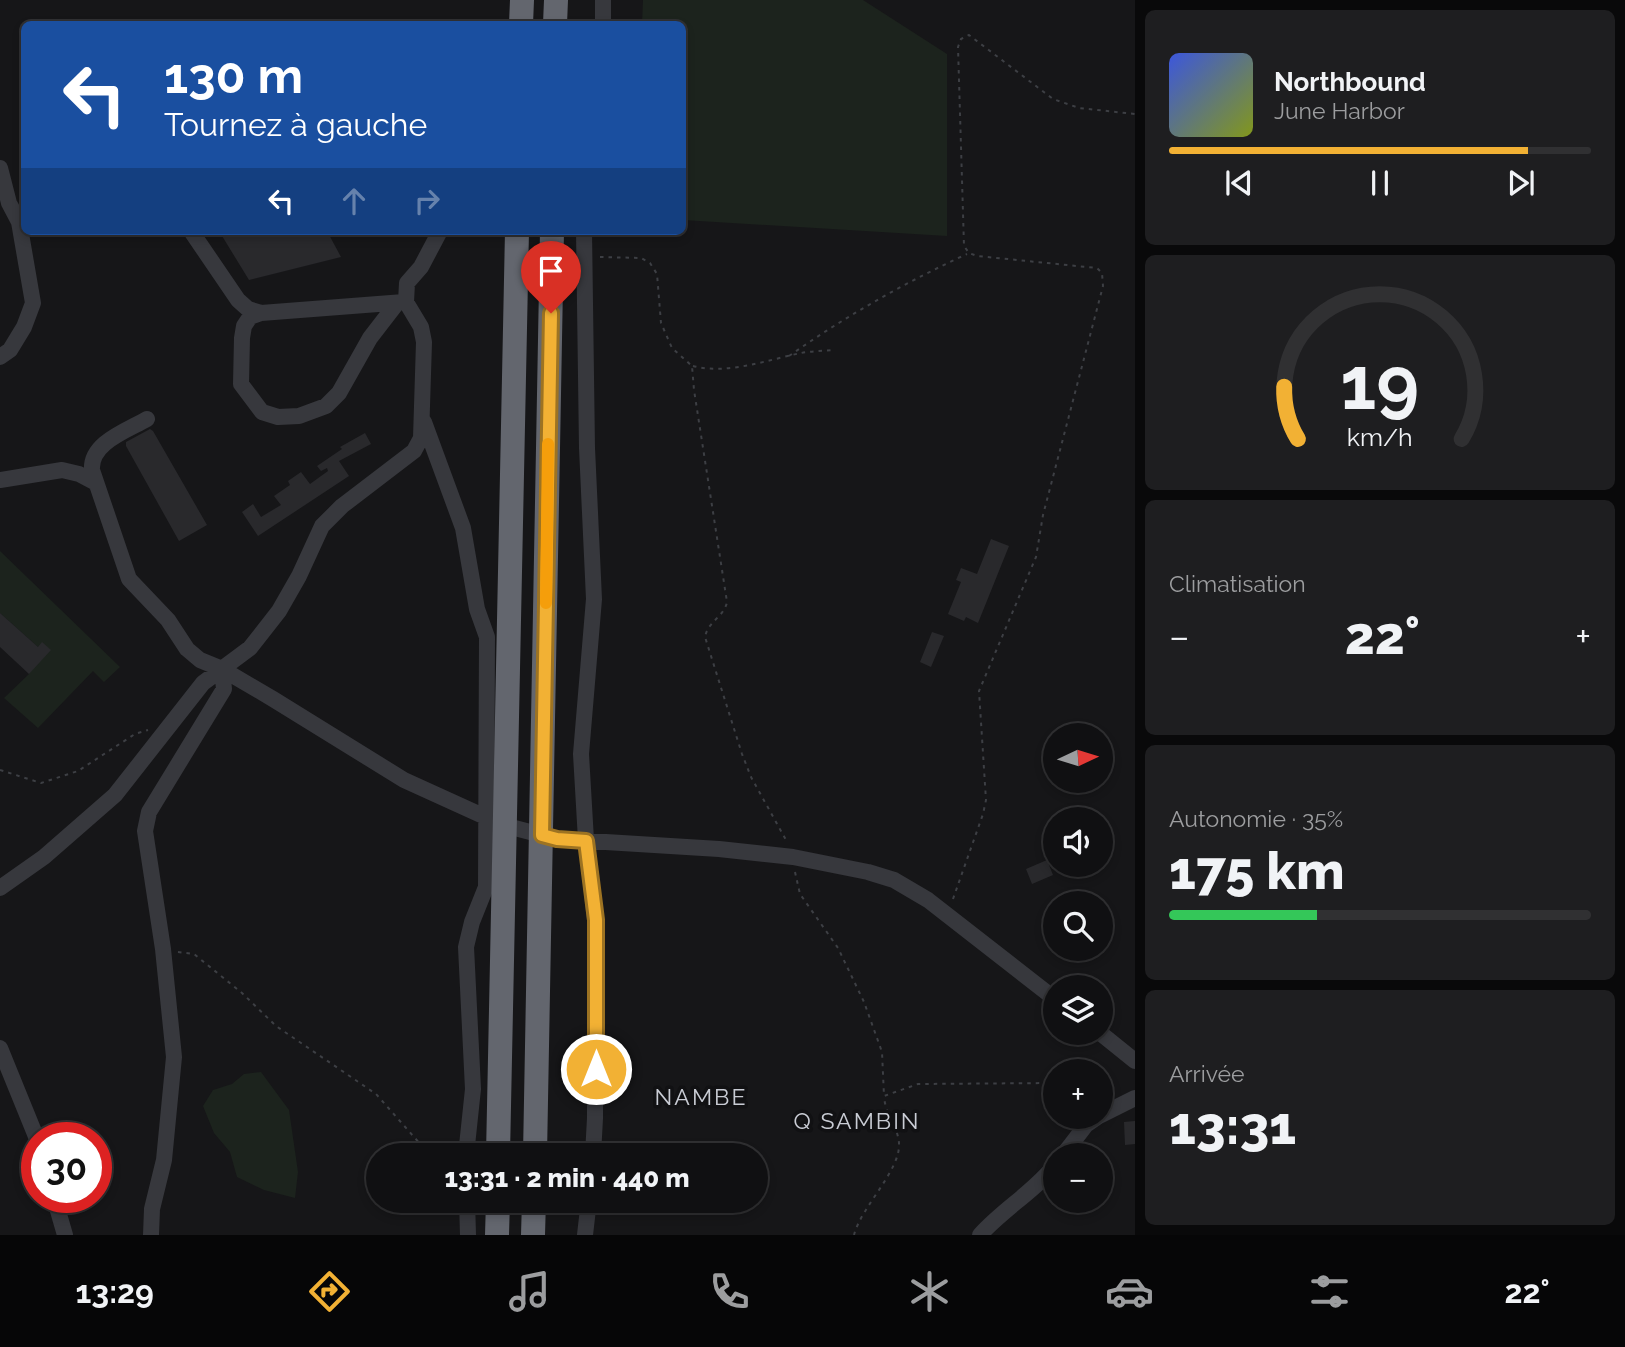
<!DOCTYPE html>
<html lang="fr">
<meta charset="utf-8">
<style>
:root{--surface:#101012;--page:#1e1e20;--text:#f1f3f6;--muted:#9c9d9f;--line:#303032;--accent:#f2b134}
body{margin:0;font-family:Raleway,sans-serif;background:var(--page);color:var(--text);height:100vh;display:flex;flex-direction:column;font-size:26px;white-space:nowrap}
*{box-sizing:border-box;margin:0}
p{font-size:23px;color:var(--muted)}
.icon{flex:none;width:38px;height:38px;fill:none;stroke:currentColor;stroke-width:2;stroke-linecap:round;stroke-linejoin:round}
.map{position:relative;flex:1;overflow:hidden}
.side{display:flex;flex-direction:column;gap:10px;padding:10px;background:#09090a;width:490px}
.side>*{flex:none}
.hud{position:absolute;left:21px;top:21px;width:665px;height:214px;border-radius:10px;box-shadow:0 4px 10px #0003,0 0 0 2px var(--line);background:#1a4fa0;color:#fff;overflow:hidden}
.needle{width:46px;rotate:86deg}
.controls{position:absolute;left:1043px;top:723px;display:grid;gap:14px}
.controls a{display:grid;place-items:center;width:70px;height:70px;border-radius:50%;background:var(--surface);box-shadow:0 4px 10px #0003,0 0 0 2px var(--line);font-size:35px}
.speed{position:absolute;left:21px;top:1122px;display:flex;gap:14px;font-size:35px;font-weight:700;text-align:center}
.speed>*{display:grid;place-content:center;width:91px;height:91px;border-radius:50%;background:var(--surface);box-shadow:0 4px 10px #0003,0 0 0 2px var(--line);line-height:1}
.speed .limit{border:10px solid #d22;background:#fff;color:#111}
.pin{position:absolute;display:grid;place-items:center;width:60px;height:60px;color:#fff;margin:-72px -30px;border-radius:50% 50% 50% 0;rotate:-45deg;box-shadow:0 0 7px #0007}
.pin .icon{rotate:45deg}
.me{position:absolute;width:77px;margin:-38px;rotate:0deg;stroke-linejoin:round;filter:drop-shadow(0 0 5px #0008)}
.turn{display:flex;align-items:center;gap:24px;height:147px;padding:0 28px;font-size:32px}
.turn .icon{width:91px;height:91px;stroke-width:2.5}
.turn b{display:block;font-size:49px;line-height:60px}
.lanes{display:flex;align-items:center;height:66px;padding:0 28px;background:#0003;justify-content:center;gap:35px;direction:ltr}
.lanes .off{opacity:.35}
.big{font-size:52px;font-weight:800;line-height:1.1}
.side .card{flex:1;display:flex;flex-direction:column;justify-content:center;gap:10px;min-width:0;padding:0 24px;border-radius:10px;background:var(--page)}
.side .dial{align-items:center;gap:0}
.dial svg{height:182px;overflow:visible;fill:none;stroke:var(--line);stroke-width:7;stroke-linecap:round;text-anchor:middle}
.dial text{fill:var(--text);stroke:none}
.song{display:flex;align-items:center;gap:21px}
.cover{width:84px;height:84px;border-radius:10px;background:linear-gradient(135deg,hsl(230 70% 55%),hsl(70 70% 35%))}
.played{height:7px;border-radius:4px;background:linear-gradient(90deg,var(--accent) 85%,var(--line) 85%)}
.keys{display:flex;justify-content:space-around;direction:ltr}
.heat{display:flex;justify-content:space-between;align-items:center;font-size:38px;direction:ltr}
.charge{height:10px;border-radius:5px;background:linear-gradient(90deg,#34c759 35%,var(--line) 0)}
.trip{position:absolute;left:366px;top:1143px;width:402px;height:70px;border-radius:35px;background:var(--surface);box-shadow:0 4px 10px #0003,0 0 0 2px var(--line);font-weight:800;line-height:70px;text-align:center}
.dock{display:flex;height:112px;justify-content:space-around;align-items:center;background:#060607;color:var(--muted)}
.dock .icon{width:49px;height:49px}
.dock .current{color:var(--accent)}
.dock b{font-size:32px;color:var(--text)}
main{display:flex;flex:1;min-height:0}
.map>svg:first-child{display:block}
.green{fill:#1c231d}
.building{fill:#29292c}
.lines{fill:none;stroke-linecap:round;stroke-linejoin:round}
.path{stroke:#3d3f44;stroke-width:2;stroke-dasharray:3.5 5;stroke-linecap:butt}
.minor{stroke:#37383d;stroke-width:16}
.highway{stroke:#63666e;stroke-width:24}
.route-casing{stroke:#9d7322;stroke-width:18}
.route{stroke:#f2b134;stroke-width:12}
.slow{stroke:#f59e0b;stroke-width:12}
.labels{text-anchor:middle;dominant-baseline:central;stroke-width:7;stroke-linejoin:round;paint-order:stroke}
.quarter-label{font-size:23px;letter-spacing:2px;fill:#c9ccd4;stroke:#111113}
</style>
<main>
<div class="map">
<svg width="1135" height="1235" viewBox="0 0 1135 1235">
<rect width="100%" height="100%" fill="#161618"/>
<path class="green" d="M643,0H863L947,54V236L683,220L682,24H642Z
M0,551L120,667L104,682L93,671L38,728L4,698L29,674L38,647L0,613Z
M261,1072L289,1110L298,1172L295,1198L264,1190L237,1177L230,1152L214,1133L203,1106L213,1090L232,1084L244,1074Z"/>
<path class="building" d="M219,231H327L341,257L249,280Z
M150,429L153,431L207,525L179,541L126,446V442Z
M365,433L371,444L339,461L349,476L258,536L242,512L253,504L261,517L281,505L274,496L290,485L288,481L301,472L310,484L328,471L327,468L321,471L317,466L342,449L340,447Z
M991,539L1009,546L978,623L966,617L964,621L948,614L961,582L956,580L961,568L977,574Z
M0,613L38,647L42,642L51,650L29,674L0,647Z
M932,632L944,636L931,667L920,662Z
M1047,860L1053,875L1032,884L1026,869Z
M1135,1121V1144L1125,1145L1124,1122Z"/>
<g class="lines">
<path class="path" d="M600,257L641,258L650,263L657,274L661,323L672,348L692,366L694,390L727,602C724,617 708,621 705,637L742,754L751,777L786,840
M789,356C846,316 904,283 967,254
M693,366C727,375 767,360 801,353C812,351 823,351 834,350
M0,770L41,783L78,771L135,734L148,730
M795,872L800,894L838,948L864,1002L882,1052L884,1096L918,1084L1055,1083
M953,899L983,814L986,800L979,691L1036,557L1043,515L1103,286L1102,273L1097,268L977,256L969,253L964,246L958,47L961,39L969,35L1053,99L1079,108L1135,114
M178,952L194,954L242,993L276,1026L376,1094L430,1155
M1101,1091L1113,1093
M854,1235C861,1207 901,1170 899,1143C898,1127 886,1116 884,1097"/>
<path class="minor" d="M603,0V24
M0,168L9,203L19,222L33,303L24,327L10,350L0,357
M191,231L238,300L248,309L261,313L404,302
M584,231L587,448L594,599L581,754L586,840L595,920V1118L593,1155
M261,313L250,317L244,326L242,338L241,384L262,412L278,417L299,416L326,406L339,393L370,338L397,303
M147,419C126,431 90,443 92,470L129,579L168,620L187,649L200,660L222,669L273,699L404,780L503,825L557,839L719,849L793,857L868,872L894,880L928,900L1055,999
M424,422L463,528L477,609L487,637L486,887L472,922L466,947L473,1089L466,1155
M0,480L62,470L79,474L96,483
M0,888L44,857L115,795L203,683L250,648L279,611L299,576L322,526L342,506L414,451L421,438L424,342L421,327L406,302L407,283L421,267L440,231
M1099,1032L1135,1061
M0,1048L37,1139
M1101,1115L1135,1098
M1063,1155L1086,1125L1099,1116
M54,1197L65,1235
M467,1200L468,1235
M151,1235L152,1209L164,1160L174,1057L163,949L145,831L149,812L224,689L222,669
M585,1235L589,1200
M980,1235C1003,1209 1034,1192 1055,1165"/>
<path class="highway" d="M521,24L522,0
M555,24L556,0
M498,1155L517,231
M535,1155L552,231
M497,1235L498,1200
M533,1235L534,1200"/>
</g>
<g class="lines">
<g class="route-casing">
<path id="route" d="M551,313L542,835L557,839L586,841L596,920V1069"/>
</g>
<use href="#route" class="route"/>
<path class="slow" d="M546,603L548,444"/>
</g>
<g class="labels">
<g class="quarter-label">
<text x="701" y="1096">NAMBE</text>
<text x="857" y="1120">Q SAMBIN</text>
</g>
</g>
</svg>
<div class="controls">
<a><svg class="needle" viewBox="-14 -14 28 28"><path d="M0-13l5 13h-10z" fill="#e53935"/><path d="M0 13l5-13h-10z" fill="#9c9d9f"/></svg></a>
<a><svg class="icon" aria-label="sound" viewBox="0 0 24 24"><path d="M4 9h4l5-4v14l-5-4H4zM17 9q2 3 0 6"/></svg></a>
<a><svg class="icon" aria-label="search" viewBox="0 0 24 24"><circle cx="10" cy="10" r="6"/><path d="M15 15l6 6"/></svg></a>
<a><svg class="icon" aria-label="layers" viewBox="0 0 24 24"><path d="M12 4l9 5-9 5-9-5zM3 14l9 5 9-5"/></svg></a>
<a>+</a>
<a>−</a>
</div>
<div class="speed"><div class="limit">30</div></div>
<div class="pin" style="left:551px;top:313px;background:#d93025"><svg class="icon" aria-label="arrive" viewBox="0 0 24 24"><path d="M6 21V4h12l-3 4 3 4H6"/></svg></div>
<svg class="me" style="left:596px;top:1069px" viewBox="-20 -20 40 40"><circle r="17" fill="#f2b134" stroke="#fff" stroke-width="3"/><path d="M0-11L8 9 0 5-8 9z" fill="#fff"/></svg>
<div class="trip">13:31 · 2 min · 440 m</div>
<div class="hud">
<div class="turn"><svg class="icon" aria-label="left" viewBox="0 0 24 24"><path d="M17 20v-9H6M10 6l-5 5 5 5"/></svg><div><b>130 m</b>Tournez à gauche</div></div>
<div class="lanes"><svg class="icon" aria-label="left" viewBox="0 0 24 24"><path d="M17 20v-9H6M10 6l-5 5 5 5"/></svg><svg class="icon off" aria-label="ahead" viewBox="0 0 24 24"><path d="M12 20V5M6 11l6-6 6 6"/></svg><svg class="icon off" aria-label="right" viewBox="0 0 24 24"><path d="M7 20v-9h11M14 6l5 5-5 5"/></svg></div>
</div>
</div>
<section class="side">
<div class="card">
<div class="song"><i class="cover"></i><div><b>Northbound</b><p>June Harbor</p></div></div>
<div class="played"></div>
<div class="keys"><svg class="icon" aria-label="previous" viewBox="0 0 24 24"><path d="M18 5L8 12l10 7zM5 5v14"/></svg><svg class="icon" aria-label="pause" viewBox="0 0 24 24"><path d="M8 5v14M16 5v14"/></svg><svg class="icon" aria-label="next" viewBox="0 0 24 24"><path d="M6 5l10 7-10 7zM19 5v14"/></svg></div>
</div>
<div class="card dial"><svg viewBox="0 0 100 80">
<path d="M14 69A42 42 0 1 1 86 69"/>
<path d="M14 69A42 42 0 0 1 8 46" stroke="#f2b134"/>
<text x="50" y="56" font-size="32" font-weight="700">19</text>
<text x="50" y="72" font-size="11">km/h</text>
</svg></div>
<div class="card"><p>Climatisation</p>
<div class="heat"><a>−</a><b class="big">22°</b><a>+</a></div>
</div>
<div class="card"><p>Autonomie · 35%</p><b class="big">175 km</b><div class="charge"></div></div>
<div class="card"><p>Arrivée</p><b class="big">13:31</b></div>
</section>
</main>
<nav class="dock">
<b>13:29</b>
<svg class="icon current" aria-label="directions" viewBox="0 0 24 24"><path d="M12 3l9 9-9 9-9-9zM9 14v-3h6M13 9l2 2-2 2"/></svg>
<svg class="icon" aria-label="music" viewBox="0 0 24 24"><path d="M9 18V5l10-2v13"/><circle cx="6" cy="18" r="3"/><circle cx="16" cy="16" r="3"/></svg>
<svg class="icon" aria-label="phone" viewBox="0 0 24 24"><path d="M5 4h4l2 5-3 2q2 4 5 5l2-3 5 2v4C11 20 4 13 5 4z"/></svg>
<svg class="icon" aria-label="climate" viewBox="0 0 24 24"><path d="M12 3v18M4 7l16 10M4 17L20 7"/></svg>
<svg class="icon" aria-label="car" viewBox="0 0 24 24"><path d="M5 17H2v-5l4-1 3-4h7l3 4 3 1v5h-3M9 17h6M6 11h13"/><circle cx="7" cy="17" r="2"/><circle cx="17" cy="17" r="2"/></svg>
<svg class="icon" aria-label="filters" viewBox="0 0 24 24"><path d="M4 7h16M4 17h16"/><circle cx="9" cy="7" r="2"/><circle cx="15" cy="17" r="2"/></svg>
<b>22°</b>
</nav>
